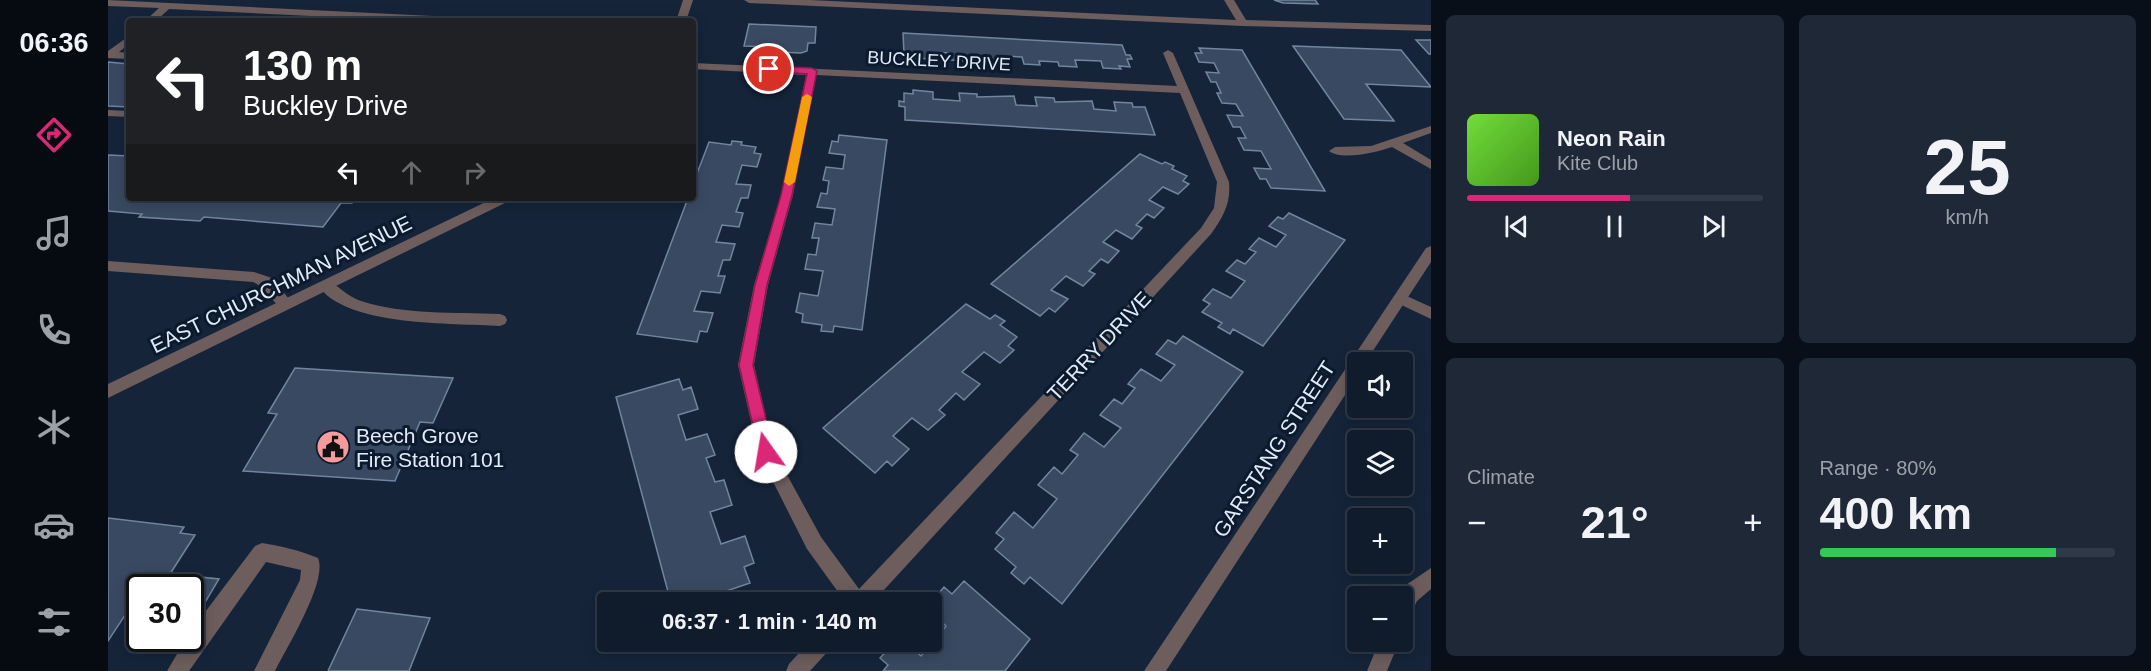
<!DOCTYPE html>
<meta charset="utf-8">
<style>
:root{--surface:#101b2b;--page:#1e2837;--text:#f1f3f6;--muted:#9ca1a9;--line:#303947;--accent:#db2777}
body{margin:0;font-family:Arial,sans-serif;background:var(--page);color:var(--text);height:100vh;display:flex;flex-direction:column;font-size:22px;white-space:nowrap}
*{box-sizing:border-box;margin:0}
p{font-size:20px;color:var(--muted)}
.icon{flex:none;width:33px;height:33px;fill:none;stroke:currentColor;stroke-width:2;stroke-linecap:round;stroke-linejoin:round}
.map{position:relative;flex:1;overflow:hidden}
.sheet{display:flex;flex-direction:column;gap:15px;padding:15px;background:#090f18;width:720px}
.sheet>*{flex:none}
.top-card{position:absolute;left:18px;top:18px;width:570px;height:183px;border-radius:6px;box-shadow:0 3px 15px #0003,0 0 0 2px var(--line);background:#202124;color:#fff;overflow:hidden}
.fabs{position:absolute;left:1239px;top:352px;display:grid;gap:12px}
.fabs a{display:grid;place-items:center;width:66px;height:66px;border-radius:6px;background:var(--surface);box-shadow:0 3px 15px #0003,0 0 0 2px var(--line);font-size:30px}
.speed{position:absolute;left:18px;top:574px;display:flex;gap:12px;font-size:30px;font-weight:700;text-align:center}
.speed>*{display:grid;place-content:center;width:78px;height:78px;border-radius:50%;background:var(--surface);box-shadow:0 3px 15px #0003,0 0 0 2px var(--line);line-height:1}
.speed .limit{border:3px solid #111;border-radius:9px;background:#fff;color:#111}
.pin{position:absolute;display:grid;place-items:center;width:51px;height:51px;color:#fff;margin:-26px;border:3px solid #fff;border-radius:50%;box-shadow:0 2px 6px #0007}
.me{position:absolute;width:66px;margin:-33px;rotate:347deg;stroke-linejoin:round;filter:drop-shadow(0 0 4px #0008)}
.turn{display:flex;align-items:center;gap:21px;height:126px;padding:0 18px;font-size:27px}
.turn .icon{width:78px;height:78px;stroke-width:2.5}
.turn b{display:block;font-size:42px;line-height:51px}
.lanes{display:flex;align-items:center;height:57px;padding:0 18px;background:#0003;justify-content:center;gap:30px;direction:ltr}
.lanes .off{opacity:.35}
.big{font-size:45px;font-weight:800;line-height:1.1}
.sheet .widget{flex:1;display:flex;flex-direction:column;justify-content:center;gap:9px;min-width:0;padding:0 21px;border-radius:9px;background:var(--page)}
.sheet .dial{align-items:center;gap:0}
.dial b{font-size:78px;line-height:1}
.song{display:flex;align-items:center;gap:18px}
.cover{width:72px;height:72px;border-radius:9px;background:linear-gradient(135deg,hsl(100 70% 55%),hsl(100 70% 35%))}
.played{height:6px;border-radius:3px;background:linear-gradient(90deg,var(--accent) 55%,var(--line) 55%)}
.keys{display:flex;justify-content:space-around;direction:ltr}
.heat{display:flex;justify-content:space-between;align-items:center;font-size:33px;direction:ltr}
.charge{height:9px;border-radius:4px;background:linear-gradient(90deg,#34c759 80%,var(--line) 0)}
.sheet .tiles{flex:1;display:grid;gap:15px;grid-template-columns:repeat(2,1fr)}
.trip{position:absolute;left:489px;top:592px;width:345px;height:60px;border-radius:6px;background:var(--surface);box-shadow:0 3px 15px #0003,0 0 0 2px var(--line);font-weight:800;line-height:60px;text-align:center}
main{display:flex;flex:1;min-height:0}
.dock{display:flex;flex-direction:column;width:108px;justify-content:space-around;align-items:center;background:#060b11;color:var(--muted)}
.dock .icon{width:42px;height:42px}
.dock .current{color:var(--accent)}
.dock b{font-size:27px;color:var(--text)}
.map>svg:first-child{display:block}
.building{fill:#394961;stroke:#72859f;stroke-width:1.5}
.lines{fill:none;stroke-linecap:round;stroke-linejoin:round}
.service{fill:#6d5d5d;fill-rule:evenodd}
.minor{fill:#6d5d5d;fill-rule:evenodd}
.tertiary{fill:#6d5d5d;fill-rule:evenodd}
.route{fill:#db2777;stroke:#8e194d;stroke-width:1.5}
.slow{fill:#f59e0b}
.labels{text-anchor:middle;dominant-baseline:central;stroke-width:6;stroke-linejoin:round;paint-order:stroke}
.far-street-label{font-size:18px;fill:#e1ebf9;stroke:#0c1a2e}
.street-label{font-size:21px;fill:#e1ebf9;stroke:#0c1a2e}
.poi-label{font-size:21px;fill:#e1ebf9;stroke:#0c1a2e;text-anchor:start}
</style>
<main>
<nav class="dock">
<b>06:36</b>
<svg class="icon current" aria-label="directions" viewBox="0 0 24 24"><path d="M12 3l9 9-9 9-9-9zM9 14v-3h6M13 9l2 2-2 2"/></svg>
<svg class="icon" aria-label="music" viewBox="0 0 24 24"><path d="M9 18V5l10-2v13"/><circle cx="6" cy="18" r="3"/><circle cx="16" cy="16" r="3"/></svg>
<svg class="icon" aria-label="phone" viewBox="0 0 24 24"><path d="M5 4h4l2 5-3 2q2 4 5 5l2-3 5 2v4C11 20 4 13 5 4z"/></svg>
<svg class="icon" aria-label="climate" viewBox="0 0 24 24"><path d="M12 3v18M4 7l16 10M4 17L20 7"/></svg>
<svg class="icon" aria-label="car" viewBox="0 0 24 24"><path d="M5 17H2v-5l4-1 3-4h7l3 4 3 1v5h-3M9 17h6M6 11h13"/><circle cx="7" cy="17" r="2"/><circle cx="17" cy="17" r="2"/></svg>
<svg class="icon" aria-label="filters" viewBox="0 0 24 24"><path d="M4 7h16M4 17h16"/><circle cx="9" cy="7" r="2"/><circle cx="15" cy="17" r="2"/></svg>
</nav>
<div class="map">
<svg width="1323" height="671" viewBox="0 0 1323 671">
<rect width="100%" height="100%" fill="#152439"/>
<path class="building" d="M1166,0H1207L1210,4L1175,3Z
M123,17L203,21H119Z
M641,24L708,27L707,43H700L699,51L693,53L671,52L672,49H659L660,47L636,46Z
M795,33L1014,45L1018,55H1022L1024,59H1019L1022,67L1011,66L1013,69L995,68L993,61L967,60L969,67L951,66L950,62L931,61L932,65L916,64L914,57L895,56L896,63L878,62V58L859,57L860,61L842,60V53L823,52L824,59L806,58V55L796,54Z
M1308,40H1323V54H1321Z
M1185,46L1293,50L1323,87L1258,84L1286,121L1236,119Z
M1091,48L1134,50L1217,191L1163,188L1158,179H1152L1146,168L1163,169L1153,151L1136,150L1130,138H1138L1132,127H1125L1119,115L1135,116L1128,104L1114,103L1109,93H1113L1108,82H1103L1098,72L1111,73L1106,63L1091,62L1087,53H1094Z
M0,62L21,64V107L0,106Z
M805,90L825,92V99L852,101L851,93L869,94V97L906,96L908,105L929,106L927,97L946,98L947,102L984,101L986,109L1008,111L1006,102L1024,103L1025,107H1037L1047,135L797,120V107L791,106V101L796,102V93L805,94Z
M731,135L779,140L754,330L726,326L725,332L713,331L714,325L694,322L695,314L688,312L692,293L710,296L715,271L697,269L700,254L708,255L711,238H704L707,223L724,225L727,209L709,207L713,193L719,194L721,181L715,180L718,167L735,169L737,155L721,153L724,141L730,142Z
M624,141L634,142L633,145L648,147L646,153L653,154L649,167L634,165L628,184L643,185L640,198H633L628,212L635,213L631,227L614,225L608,242L627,244L622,260H615L610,276H617L612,293L593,291L586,311L605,313L599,332L592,331L589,342L529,334L580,198H585V184L601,142L623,145Z
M1032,154L1054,164L1057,162L1066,166L1064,169L1079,176L1075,181L1081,184L1070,194L1055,187L1041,200L1056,208L1046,218L1039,214L1028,225L1034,228L1024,239L1008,230L995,242L1011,251L1000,263L993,259L981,271L987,274L975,286L958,276L943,290L960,299L947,312L941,308L932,316L883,284Z
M0,155L21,156V198H247L244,203H233L215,227L96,217L92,221L31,217L34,214L0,211Z
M1181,213L1237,240L1155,346L1125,329L1122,334L1110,327L1114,323L1094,312L1102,304L1095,300L1105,289L1123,298L1137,281L1118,271L1129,260L1137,264L1148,252L1141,249L1151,238L1168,247L1178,235L1161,226L1170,217L1175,219Z
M858,304L882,319L887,315L897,321L892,325L909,337L900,346L906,350L892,363L876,352L854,372L872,384L856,400L848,393L831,410L837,415L820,430L804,418L785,436L801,449L784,466L779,461L767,473L715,428Z
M1075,336L1135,372L954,604L922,577L916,584L903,573L908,567L887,549L896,539L888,533L906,512L925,528L949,499L930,485L946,467L954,474L970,455L962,450L976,433L996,447L1013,428L992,415L1006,399L1014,404L1027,388L1020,384L1033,369L1053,381L1067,365L1048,354L1060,340L1068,344Z
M187,368L345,378L325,423L312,422L287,481L135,471L169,414L160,413Z
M571,379L575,390L583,387L590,409L570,415L578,440L599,434L607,455L598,458L607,482L616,480L624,505L602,512L613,544L637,536L646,563L636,567L642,583L583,603H563L508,397Z
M0,518L76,527L72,533L87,535L62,574L111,579L89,616L82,615V588H32V603H25L0,641Z
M856,581L922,639L897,671H775L780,665L772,658L787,642H798L813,656L838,626L824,613L822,603L836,587L844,594Z
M249,609L322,618L301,671H220Z"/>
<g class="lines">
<path class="service" d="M0,0L366,18L371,21H307L61,9L48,21H37L51,8L0,6Z
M21,36V44L11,52L21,53V59L0,58V51Z
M0,110L21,111V117L0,116Z
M1323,126V133L1295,143L1323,160V169L1284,147C1270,152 1233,161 1221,151L1227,147L1263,146Z
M217,280C230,284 239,297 253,301C297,315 346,312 392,314L397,316L399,320L397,324L392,326C347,323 236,327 210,285Z
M1292,293L1323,307V319L1287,302L1285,298Z
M154,543C173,546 191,550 210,558C220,581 179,647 167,671H146L192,580L193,570L158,562L81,671H59L78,639H82V632L147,546Z
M1323,568V589L1309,601L1301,618L1294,621V597H1290L1295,587Z
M1271,642H1291L1279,671H1259Z"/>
<path class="minor" d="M636,0H702L1128,20L1116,0H1126L1138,20L1323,25V31L1135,26L641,3Z
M1060,50L1065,53L1121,182C1123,204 1115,217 1103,234L764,603H738L699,549L650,452L630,365L646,285L673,195L698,75L585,69V63L1069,86L1055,53ZM708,75L1072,93L1109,182L1106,208L1093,228L751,589L713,537L666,451L646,365L660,285L685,195Z
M0,261L146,272L164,278L185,304L178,309C164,305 159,288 145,282L0,271Z
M701,642H725L722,649L702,671H678L681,664Z"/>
<path class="tertiary" d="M575,0H585L578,21H568Z
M386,198H403L401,201L0,398V384Z
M1323,246V262L1257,363H1250V375L1058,671H1036L1318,248Z"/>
</g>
<path class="route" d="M661,66L704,68L709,71L684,195L659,285L645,365L666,452L664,457L658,459L653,457L651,452L631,365L647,285L673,195L699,74L658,71L657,69Z"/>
<path class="slow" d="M699,94L704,97L687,182L681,186L676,182L694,97Z"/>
<defs>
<g id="civic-disc" transform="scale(1.725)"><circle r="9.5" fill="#f59b9c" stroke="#0c1a2e"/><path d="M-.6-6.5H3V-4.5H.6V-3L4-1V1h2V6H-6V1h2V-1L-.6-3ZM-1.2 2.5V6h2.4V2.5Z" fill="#111"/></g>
</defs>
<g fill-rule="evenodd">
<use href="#civic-disc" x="225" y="447"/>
</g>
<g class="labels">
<g class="far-street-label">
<text transform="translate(831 61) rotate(3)">BUCKLEY DRIVE</text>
</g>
<g class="street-label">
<text transform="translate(173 284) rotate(-26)">EAST CHURCHMAN AVENUE</text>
<text transform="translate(991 346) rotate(-47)">TERRY DRIVE</text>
<text transform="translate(1166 449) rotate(-57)">GARSTANG STREET</text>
</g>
<g class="poi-label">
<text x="248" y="435">Beech Grove<tspan x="248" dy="24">Fire Station 101</tspan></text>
</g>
</g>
</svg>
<div class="fabs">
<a><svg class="icon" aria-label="sound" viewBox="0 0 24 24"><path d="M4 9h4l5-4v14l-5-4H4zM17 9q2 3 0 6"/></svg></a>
<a><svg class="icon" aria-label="layers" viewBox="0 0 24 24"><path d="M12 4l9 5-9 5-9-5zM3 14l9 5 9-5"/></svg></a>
<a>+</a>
<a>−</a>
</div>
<div class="speed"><div class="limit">30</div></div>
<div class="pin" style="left:661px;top:69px;background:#d93025"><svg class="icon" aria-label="arrive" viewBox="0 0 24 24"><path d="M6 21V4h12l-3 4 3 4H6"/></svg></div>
<svg class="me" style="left:658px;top:452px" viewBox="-20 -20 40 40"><circle r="19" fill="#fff"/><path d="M0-13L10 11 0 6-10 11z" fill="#db2777"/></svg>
<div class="trip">06:37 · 1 min · 140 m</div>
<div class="top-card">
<div class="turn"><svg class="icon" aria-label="left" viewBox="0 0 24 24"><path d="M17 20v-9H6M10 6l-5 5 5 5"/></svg><div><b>130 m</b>Buckley Drive</div></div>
<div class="lanes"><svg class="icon" aria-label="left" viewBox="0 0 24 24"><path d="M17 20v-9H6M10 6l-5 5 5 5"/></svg><svg class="icon off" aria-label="ahead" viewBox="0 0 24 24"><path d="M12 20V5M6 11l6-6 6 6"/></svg><svg class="icon off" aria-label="right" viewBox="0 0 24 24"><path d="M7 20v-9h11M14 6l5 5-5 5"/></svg></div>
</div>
</div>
<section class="sheet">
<div class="tiles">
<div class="widget">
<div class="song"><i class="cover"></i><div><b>Neon Rain</b><p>Kite Club</p></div></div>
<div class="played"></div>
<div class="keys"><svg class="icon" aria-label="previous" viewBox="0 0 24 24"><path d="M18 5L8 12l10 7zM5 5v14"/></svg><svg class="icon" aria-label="pause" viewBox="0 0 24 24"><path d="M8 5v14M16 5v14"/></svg><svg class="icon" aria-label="next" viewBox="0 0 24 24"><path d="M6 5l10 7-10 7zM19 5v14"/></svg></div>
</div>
<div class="widget dial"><b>25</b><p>km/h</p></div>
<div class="widget"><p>Climate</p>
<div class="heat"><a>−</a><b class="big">21°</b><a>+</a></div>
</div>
<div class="widget"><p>Range · 80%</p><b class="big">400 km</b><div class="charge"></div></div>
</div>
</section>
</main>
